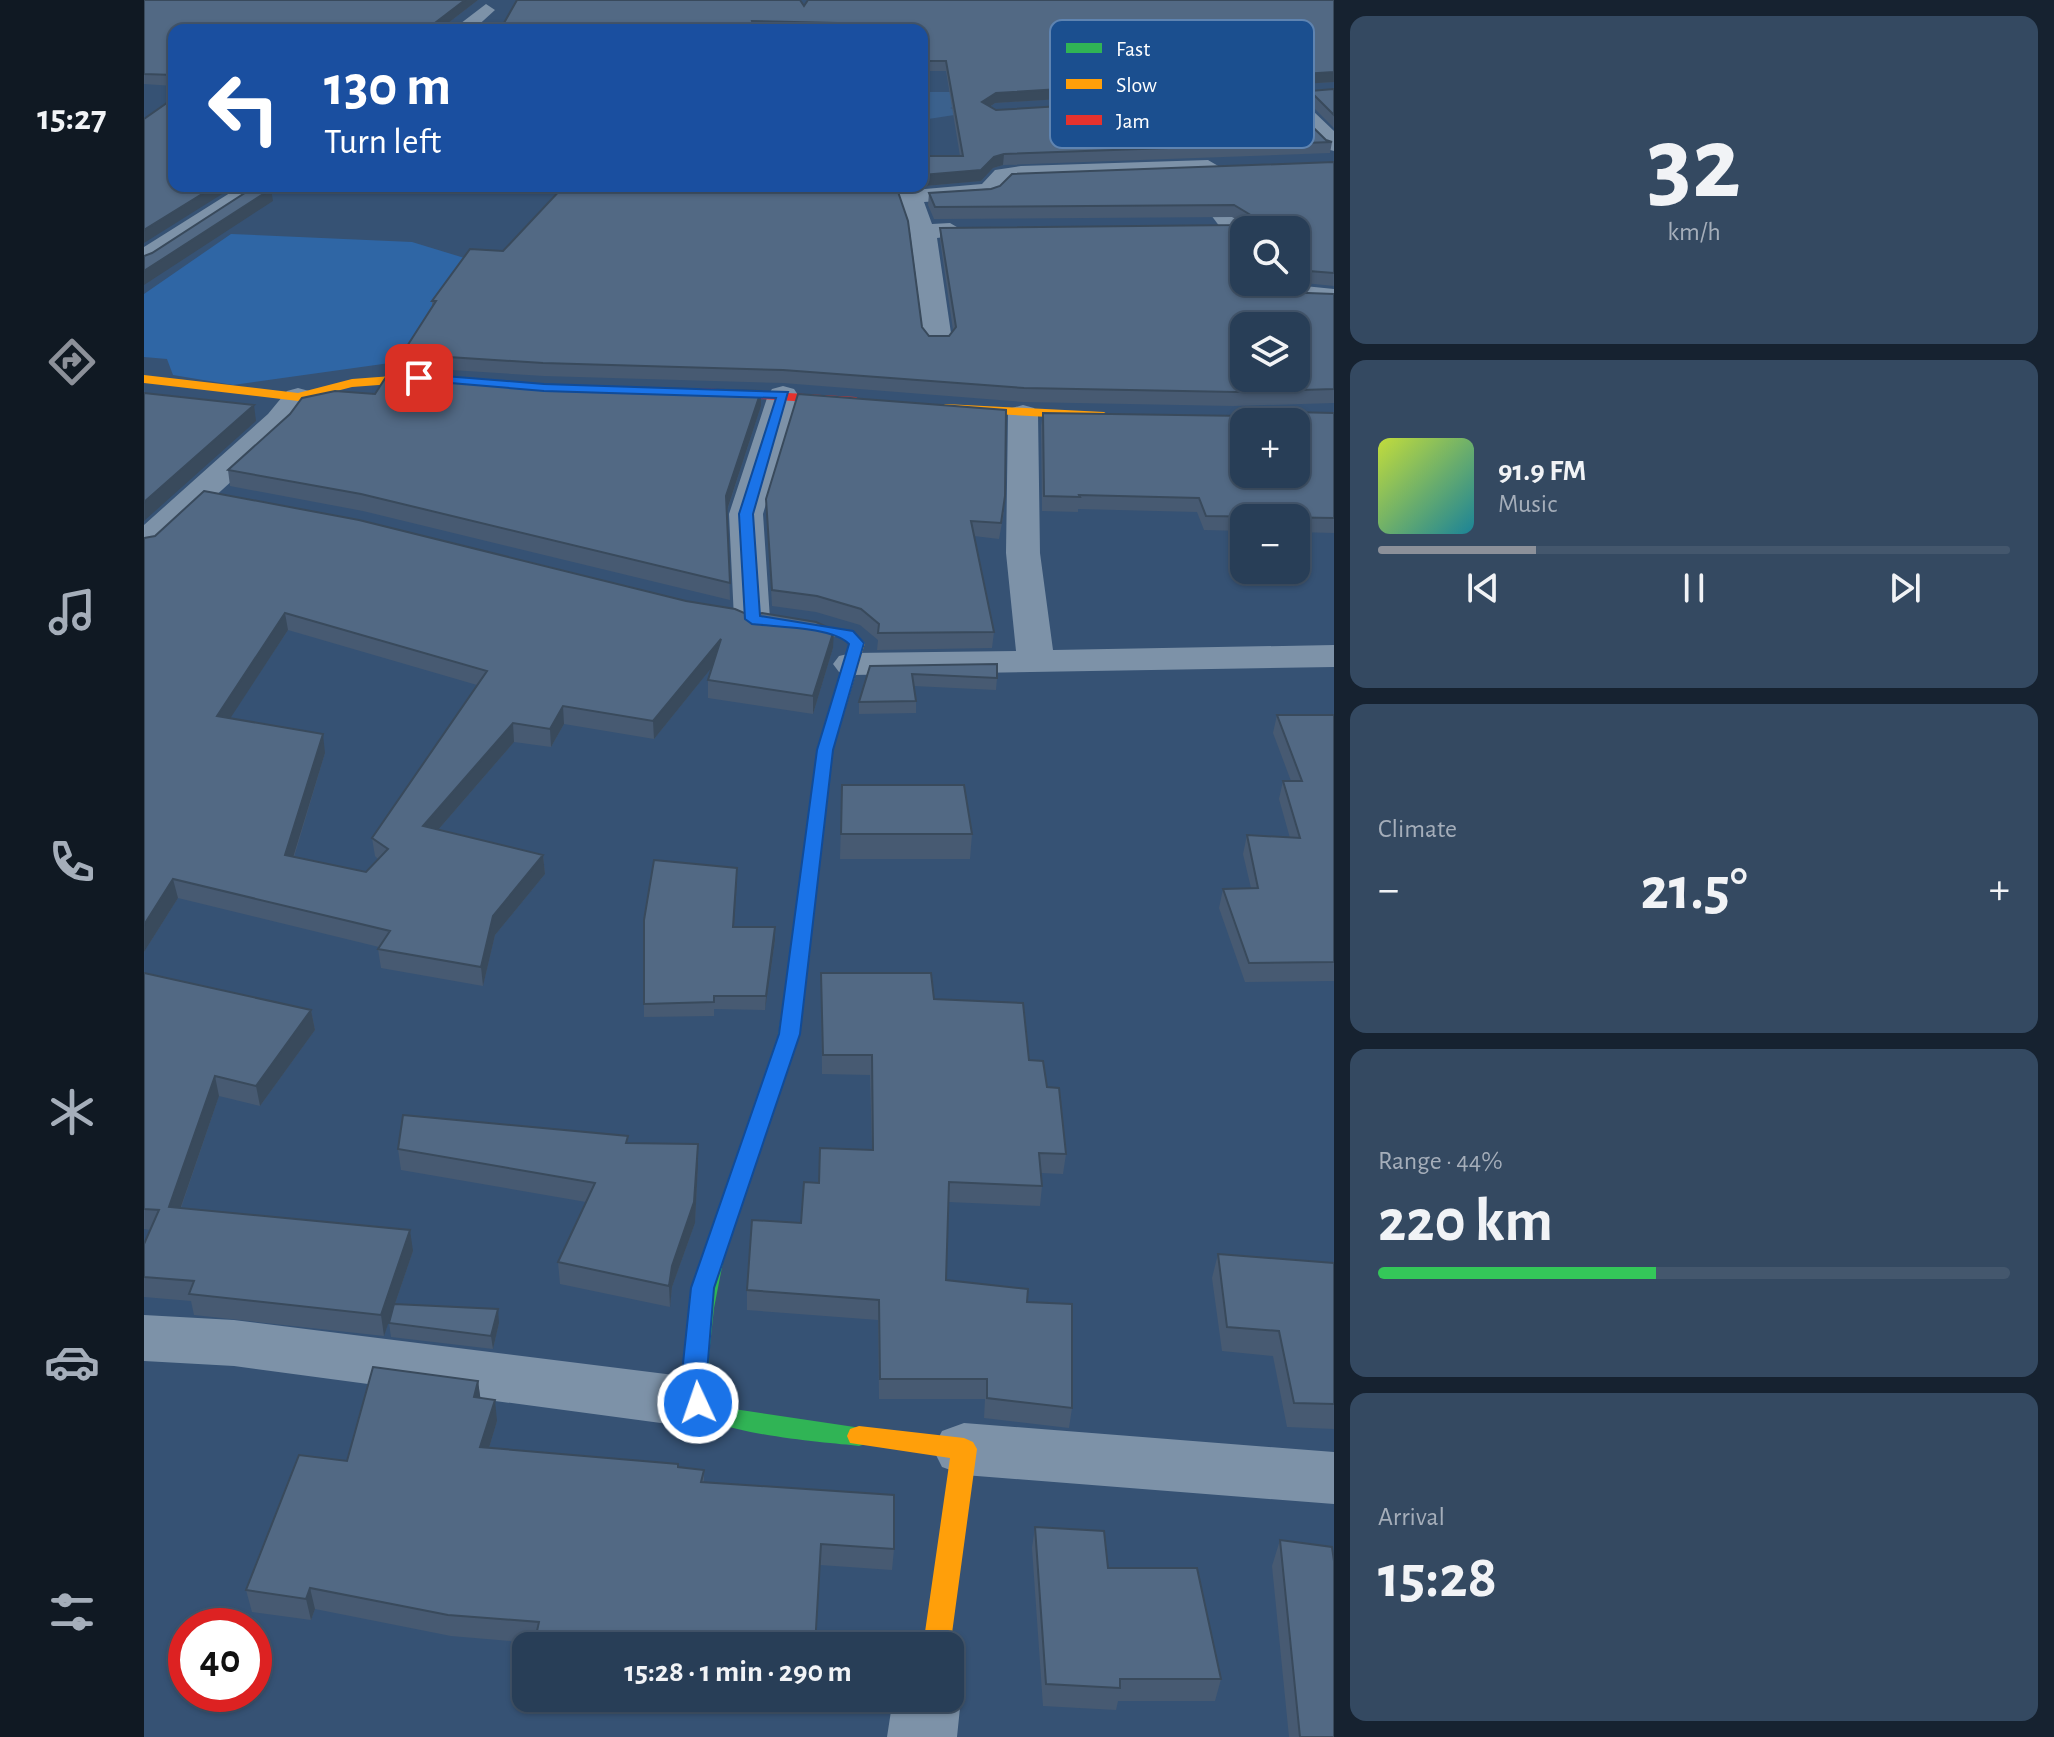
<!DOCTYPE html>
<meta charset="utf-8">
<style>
:root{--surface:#283e57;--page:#344961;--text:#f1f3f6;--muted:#a5aeba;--line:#44576d;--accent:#8c9099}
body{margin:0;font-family:"Alegreya Sans",sans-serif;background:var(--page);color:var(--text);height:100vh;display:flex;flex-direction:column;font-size:30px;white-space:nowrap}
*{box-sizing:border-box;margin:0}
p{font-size:26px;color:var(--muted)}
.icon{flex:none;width:44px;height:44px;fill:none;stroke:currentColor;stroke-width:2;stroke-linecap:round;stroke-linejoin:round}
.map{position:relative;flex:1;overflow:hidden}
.side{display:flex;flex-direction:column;gap:16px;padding:16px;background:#162230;width:720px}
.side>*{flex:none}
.guide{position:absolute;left:24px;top:24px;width:760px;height:168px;border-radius:16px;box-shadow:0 2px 6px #0004,0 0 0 2px var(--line);background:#1a4fa0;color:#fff;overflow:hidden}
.tools{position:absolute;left:1086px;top:216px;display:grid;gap:16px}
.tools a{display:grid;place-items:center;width:80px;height:80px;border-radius:16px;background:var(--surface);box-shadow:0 2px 6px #0004,0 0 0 2px var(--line);font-size:40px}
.speed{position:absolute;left:24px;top:1608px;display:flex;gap:16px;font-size:40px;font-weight:700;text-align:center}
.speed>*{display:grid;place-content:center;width:104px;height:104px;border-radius:50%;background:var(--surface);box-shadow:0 2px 6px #0004,0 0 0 2px var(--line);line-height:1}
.speed .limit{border:12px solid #d22;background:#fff;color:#111}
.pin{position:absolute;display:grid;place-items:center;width:68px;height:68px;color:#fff;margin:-34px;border-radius:16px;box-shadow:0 4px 12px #0006}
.me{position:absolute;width:88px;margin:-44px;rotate:357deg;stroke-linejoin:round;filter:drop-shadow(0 0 6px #0008)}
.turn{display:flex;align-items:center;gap:28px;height:168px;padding:0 24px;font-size:36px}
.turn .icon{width:104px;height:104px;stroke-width:2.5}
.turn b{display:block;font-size:56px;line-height:68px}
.big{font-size:60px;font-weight:700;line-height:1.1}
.side .card{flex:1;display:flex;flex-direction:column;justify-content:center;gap:12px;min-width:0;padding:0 28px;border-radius:16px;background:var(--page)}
.side .dial{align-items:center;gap:0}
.dial b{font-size:104px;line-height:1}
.song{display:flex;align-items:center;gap:24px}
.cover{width:96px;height:96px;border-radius:12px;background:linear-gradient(135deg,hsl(70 70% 55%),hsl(190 70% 35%))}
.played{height:8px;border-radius:4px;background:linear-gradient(90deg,var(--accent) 25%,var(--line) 25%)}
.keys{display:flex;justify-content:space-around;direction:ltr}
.heat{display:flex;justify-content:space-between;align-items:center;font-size:44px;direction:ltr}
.charge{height:12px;border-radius:6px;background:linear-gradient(90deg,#34c759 44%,var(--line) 0)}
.trip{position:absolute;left:368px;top:1632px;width:452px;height:80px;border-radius:16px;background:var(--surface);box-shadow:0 2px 6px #0004,0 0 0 2px var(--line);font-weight:700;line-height:80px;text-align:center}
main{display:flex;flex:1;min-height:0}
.dock{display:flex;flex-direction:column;width:144px;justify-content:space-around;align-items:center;background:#101923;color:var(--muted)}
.dock .icon{width:56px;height:56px}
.dock .on{color:var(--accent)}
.dock b{font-size:36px;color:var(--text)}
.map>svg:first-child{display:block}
.green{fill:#2f66a5}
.water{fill:#3b618d}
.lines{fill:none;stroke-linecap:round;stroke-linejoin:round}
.street{fill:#7d92a8;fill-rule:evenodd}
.fast{fill:#30b455;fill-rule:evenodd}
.slow{fill:#ff9f0a;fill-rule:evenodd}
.jam{fill:#e5322d;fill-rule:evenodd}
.wall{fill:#475a72;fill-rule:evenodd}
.shaded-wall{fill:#394a5c}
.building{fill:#526984;stroke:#394a5c;stroke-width:2;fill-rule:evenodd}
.route{fill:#1a73e8;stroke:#114b97;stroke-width:2}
.key{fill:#1b4f8f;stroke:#5f84b1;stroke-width:2}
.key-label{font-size:22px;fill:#fff}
</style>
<main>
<nav class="dock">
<b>15:27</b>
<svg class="icon on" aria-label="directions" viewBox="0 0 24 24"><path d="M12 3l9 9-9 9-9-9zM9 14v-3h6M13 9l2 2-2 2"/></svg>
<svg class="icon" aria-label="music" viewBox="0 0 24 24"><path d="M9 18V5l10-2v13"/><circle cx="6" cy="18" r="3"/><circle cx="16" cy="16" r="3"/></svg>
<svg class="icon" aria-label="phone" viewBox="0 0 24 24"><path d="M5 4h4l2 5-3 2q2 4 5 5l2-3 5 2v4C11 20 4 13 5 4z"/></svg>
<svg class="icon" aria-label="climate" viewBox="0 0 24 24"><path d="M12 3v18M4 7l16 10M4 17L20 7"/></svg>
<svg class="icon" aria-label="car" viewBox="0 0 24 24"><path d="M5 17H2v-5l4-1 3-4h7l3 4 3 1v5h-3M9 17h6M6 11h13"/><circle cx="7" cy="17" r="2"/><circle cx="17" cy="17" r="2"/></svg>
<svg class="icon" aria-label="filters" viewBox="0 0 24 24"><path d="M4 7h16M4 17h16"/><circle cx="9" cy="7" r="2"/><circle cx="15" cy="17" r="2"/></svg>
</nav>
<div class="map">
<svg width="1190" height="1737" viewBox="0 0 1190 1737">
<rect width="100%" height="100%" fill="#365274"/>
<path class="green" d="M87,234L268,242L327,260L253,362L89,385L29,375L23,359L0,357V294Z"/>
<path class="water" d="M778,92H815L828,102L806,108L823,113L778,120Z"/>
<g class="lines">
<path class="street" d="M342,4L351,10L329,30H308Z
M1139,87L1146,89L1190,131V151L1182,149L1134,100L1077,103L1067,97L1077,91Z
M1064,160L1076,167L1072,172L1061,174L1104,230H1100V250L1091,247L1037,175L877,180L866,181L853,196L845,198L780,202L788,224L806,223L818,230L815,235L793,238L808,340L804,346H784L780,340L766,232L754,196L758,191L838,184L851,170L877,166Z
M97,186H125L9,263L0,266V247Z
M1120,282L1190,289V305L1136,302Z
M639,386L650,389L654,395L619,514L626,619L621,627L608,630L595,627L590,619L585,514L624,395L628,389Z
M154,388L165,391L169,397L146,428L12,550L0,553V525L124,414L143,391Z
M879,405L890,408L894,414L896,553L909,650L1190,645V667L708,675L695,672L689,664L695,656L708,653L872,651L862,553L864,414L868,408Z
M0,1315L90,1320L554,1378L575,1386L584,1403L575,1420L554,1428L90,1366L0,1361Z
M820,1423L1190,1452V1504L820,1475L798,1467L789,1449L798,1431Z
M806,1675L817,1698L813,1737H743L749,1698H806Z"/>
<path class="fast" d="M657,933L666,939L654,1037L579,1262L570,1308L565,1355L566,1398L590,1409L724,1429L727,1436L724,1443L715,1446C679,1442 558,1434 542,1403L541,1355L546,1308L557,1262L634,1037L648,939Z"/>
<path class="slow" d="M275,374L301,376L307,380L301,384L275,382L208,387L154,401L0,383V375L154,393L208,379Z
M801,404L960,412L966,416L960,420L797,411L795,408Z
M633,618L709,631L721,643L689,750L666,939L657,945L648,939L673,750L705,644L699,638L628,625L626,622Z
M715,1426L820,1438L829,1442L833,1449L806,1648L779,1646L806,1458L706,1443L703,1436L706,1429Z"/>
<path class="jam" d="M557,388L712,397L718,401L712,405L553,395L551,392Z"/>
</g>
<path class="wall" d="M0,0H334L295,30H30V86L0,84Z
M1190,0V82L851,103L846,107L852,110L1182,140L1188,142L1186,153L859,165L849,168L837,181L758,188L754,193L778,327L785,336H805L809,330L796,240V228L1090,225L1095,221L1088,217L790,219L784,205L785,193L1190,162V286L1150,282H1152V230L1100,282L1138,292L1190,294V403L1089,406L879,402L639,383L400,376L260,367L258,354L288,306V301L359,251L565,191L673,192L816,156L802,71H778V30H356L660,6Z
M1190,89V128L1164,102L1166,91Z
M399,385L617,391V406L583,511L586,600L219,511L86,486L84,470L231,394Z
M899,413L1102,416L1190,413V533L1152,532V518H1100V531L1060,530L1053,512L934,509V512L898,511L897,426Z
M622,499L860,512L855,539L830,536L850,632L848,648L733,650L734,640L716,625L672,612L628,606Z
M0,538L689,648L669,714L564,698V680L568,667L510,739L420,724L407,747L370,742L294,830L399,855L401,874L351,935L339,986L237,968L234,949L235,947L34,898L0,952ZM144,630L333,685L228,838L231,856L234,859L222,872L150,857L181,753L86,718Z
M726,666L853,678L852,690L770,686L772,701V713L715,714V702Z
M1133,715H1190V981L1101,982L1075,908L1079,889L1107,888L1099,854L1103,835L1146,838L1135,799L1139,781H1147L1129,733Z
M698,785L828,834L826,859H696Z
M593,881L590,927H631V940L621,1010L570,1009V1016L500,1017V1004Z
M0,973L167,1010L171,1030L116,1106L75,1096L37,1208L269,1251L251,1304L355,1323L349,1349L247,1337L245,1323L246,1317L240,1336L50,1315L47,1301L0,1297V1244L6,1230L0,1229Z
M677,973L790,999L885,1060L903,1087L922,1154L919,1174L897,1173L898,1186L896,1206L804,1202L802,1280L883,1302L928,1408L925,1428L840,1418L841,1399H735L734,1320L603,1310V1290L657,1223L675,1183L728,1150L726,1075L678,1074Z
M485,1143L554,1165L551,1223L528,1287L526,1307L416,1284L414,1262L442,1202L257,1170L254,1149Z
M1074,1254L1190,1263V1429L1143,1427L1129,1356L1078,1351L1068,1278Z
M334,1381L336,1398L353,1421L345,1448L560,1470V1483L750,1549L748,1570L676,1565L671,1646H391V1643L307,1636L171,1609L167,1620L108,1612L102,1590L203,1461Z
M891,1527L964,1568L1077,1679L1071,1701H974L972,1710L899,1706L888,1548Z
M1136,1540L1190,1737H1145L1128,1566Z"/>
<path class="shaded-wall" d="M321,0H334L295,30H283V29Z
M1190,72V82L851,103L837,113L838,102L852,93Z
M860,154L859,165L849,168L837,181L758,188L751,197L752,186H778V175Z
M71,186H91L0,243V230Z
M127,189L129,201L0,285V271Z
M617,391V406L582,513V496Z
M110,405L112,421L0,521V502Z
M141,613L144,630L76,734L73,716Z
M690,630L689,648L669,714V696Z
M577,639V656L510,739L509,721Z
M419,706L420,724L407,747L406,729Z
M369,723L370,742L281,845L279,826Z
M179,734L181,753L144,874L141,855Z
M399,855L401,874L351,935L339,986L337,967L349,916Z
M593,868V881L589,940V927Z
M29,879L34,898L0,952V925Z
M631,927V940L621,1010L622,996Z
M167,1010L171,1030L116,1106L112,1086Z
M71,1076L75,1096L30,1227L25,1207Z
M554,1144V1165L551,1223L528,1287L526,1307L525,1286L528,1266Z
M266,1230L269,1251L240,1336L237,1315Z
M354,1309L355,1323L349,1349L347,1336Z
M334,1381L337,1402L330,1397Z
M351,1400L353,1421L339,1468L336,1447Z
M166,1588L171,1609L167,1620L162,1599Z"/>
<path class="building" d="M0,0H321L283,29L262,28L260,30H30V75L0,74Z
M373,0H656L660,6L664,0H1190V72L852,93L838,102L852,110L1134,93L1182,140L1188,142L860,154L850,157L837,170L778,175V156H819L802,61H778V30H735V24L608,21L611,30H356Z
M1190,89V115L1166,91Z
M30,98V186H71L0,230V119Z
M1190,162V273L1152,270V230H1100V282H1130L1138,292L1190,294V389L1091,392L880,388L639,370L399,363L258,354L292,301H288L326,249L359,251L420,186L514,189V186H565V191L674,192V186H752L764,221L778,327L785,336H805L812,327L796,228L1090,225L1105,214L1090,205L791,207L785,193L847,189L856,186L868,174ZM1100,326H1152V378H1100Z
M107,189H127L0,271V256L8,253Z
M273,375L399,385L617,391L582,496L586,583L217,494L84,470L146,414L158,398L191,391L231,394L242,377Z
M0,393L110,405L0,502Z
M654,394L862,410L861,496L857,523L827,521L850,632L734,633L735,624L717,609L673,596L628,590L622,499Z
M1105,411L1190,413V518L1062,516L1055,498L935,495L936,497L900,496L899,413L1102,416ZM1100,422H1152V474H1100Z
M60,491L215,520L542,601L591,609L607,616L618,613L672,622L690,630L669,696L564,680L577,639L509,721L419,706L406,729L369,723L279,826L399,855L349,916L337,967L234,949L246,931L29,879L0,925V538L11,536ZM141,613L343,671L228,838L244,849L222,872L141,855L179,734L73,716Z
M853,664V678L768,674L772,701L715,702L726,666Z
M1133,715H1190V962L1105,963L1079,889L1114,888L1103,835L1156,838L1139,781H1158Z
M698,785H820L828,834H697Z
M510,860L593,868L589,927H631L622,996H570V1002L500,1004V920Z
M0,973L167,1010L112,1086L71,1076L25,1207L266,1230L237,1315L45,1294L50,1281L0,1277V1244L15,1210L0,1209Z
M677,973H787L790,999L879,1003L885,1060L899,1061L903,1087L915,1088L922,1154L895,1153L898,1186L805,1182L802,1280L884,1289L883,1302L928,1304V1408L843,1398V1379H736L735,1300L603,1290L608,1220L657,1223L660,1182L675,1183L676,1148L729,1150L728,1055H679Z
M259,1115L484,1136L482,1143L554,1144L550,1202L528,1266L525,1286L414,1262L451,1183L254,1149Z
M1074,1254L1190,1263V1404L1150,1403L1135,1331L1083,1327Z
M250,1304L354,1309L347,1336L245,1323Z
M229,1367L334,1381L330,1397L351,1400L336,1447L534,1464V1467L560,1470L557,1482L750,1495V1549L677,1544L671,1646H435L391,1640L395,1622L304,1615L166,1588L162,1599L102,1590L155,1455L203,1461Z
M891,1527L960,1531L964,1568H1053L1077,1679H976V1688L902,1684Z
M1136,1540L1188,1547L1190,1561V1737H1156Z"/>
<path class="route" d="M275,374L400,384L644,392L609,514L616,616L709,631L720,643L689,750L656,1034L570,1288L563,1373L566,1403L563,1411L554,1414L545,1411L538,1373L547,1288L635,1034L673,750L705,644C688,627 633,627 608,624L601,619L595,514L632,398L400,391L271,380V375Z"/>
<rect x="906" y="20" width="264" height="128" rx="12" class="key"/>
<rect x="922" y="43" width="36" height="10" fill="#30b455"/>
<rect x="922" y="79" width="36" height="10" fill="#ff9f0a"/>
<rect x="922" y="115" width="36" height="10" fill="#e5322d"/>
<g class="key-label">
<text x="972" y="56">Fast</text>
<text x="972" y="92">Slow</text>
<text x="972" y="128">Jam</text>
</g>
</svg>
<div class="tools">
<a><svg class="icon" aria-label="search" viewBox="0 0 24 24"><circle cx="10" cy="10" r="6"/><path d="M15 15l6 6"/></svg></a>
<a><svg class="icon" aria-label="layers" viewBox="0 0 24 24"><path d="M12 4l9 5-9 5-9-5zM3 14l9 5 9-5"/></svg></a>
<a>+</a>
<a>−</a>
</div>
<div class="speed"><div class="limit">40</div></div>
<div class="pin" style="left:275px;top:378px;background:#d93025"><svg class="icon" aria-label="arrive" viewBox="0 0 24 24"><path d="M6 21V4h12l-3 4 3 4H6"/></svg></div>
<svg class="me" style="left:554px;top:1403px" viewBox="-20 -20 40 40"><circle r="17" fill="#1a73e8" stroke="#fff" stroke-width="3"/><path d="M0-11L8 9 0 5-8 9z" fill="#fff"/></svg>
<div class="trip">15:28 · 1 min · 290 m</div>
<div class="guide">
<div class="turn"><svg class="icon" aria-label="left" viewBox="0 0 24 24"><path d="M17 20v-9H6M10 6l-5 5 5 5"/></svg><div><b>130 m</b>Turn left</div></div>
</div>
</div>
<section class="side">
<div class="card dial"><b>32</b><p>km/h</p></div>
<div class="card">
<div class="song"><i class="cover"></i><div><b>91.9 FM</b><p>Music</p></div></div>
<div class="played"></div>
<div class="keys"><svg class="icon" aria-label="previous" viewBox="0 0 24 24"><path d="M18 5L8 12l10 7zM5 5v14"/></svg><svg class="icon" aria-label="pause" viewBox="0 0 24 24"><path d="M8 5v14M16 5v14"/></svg><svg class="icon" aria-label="next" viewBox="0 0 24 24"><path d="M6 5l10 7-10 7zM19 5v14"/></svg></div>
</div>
<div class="card"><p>Climate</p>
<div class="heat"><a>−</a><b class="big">21.5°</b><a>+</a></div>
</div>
<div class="card"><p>Range · 44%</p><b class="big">220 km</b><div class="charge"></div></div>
<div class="card"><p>Arrival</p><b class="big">15:28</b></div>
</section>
</main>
